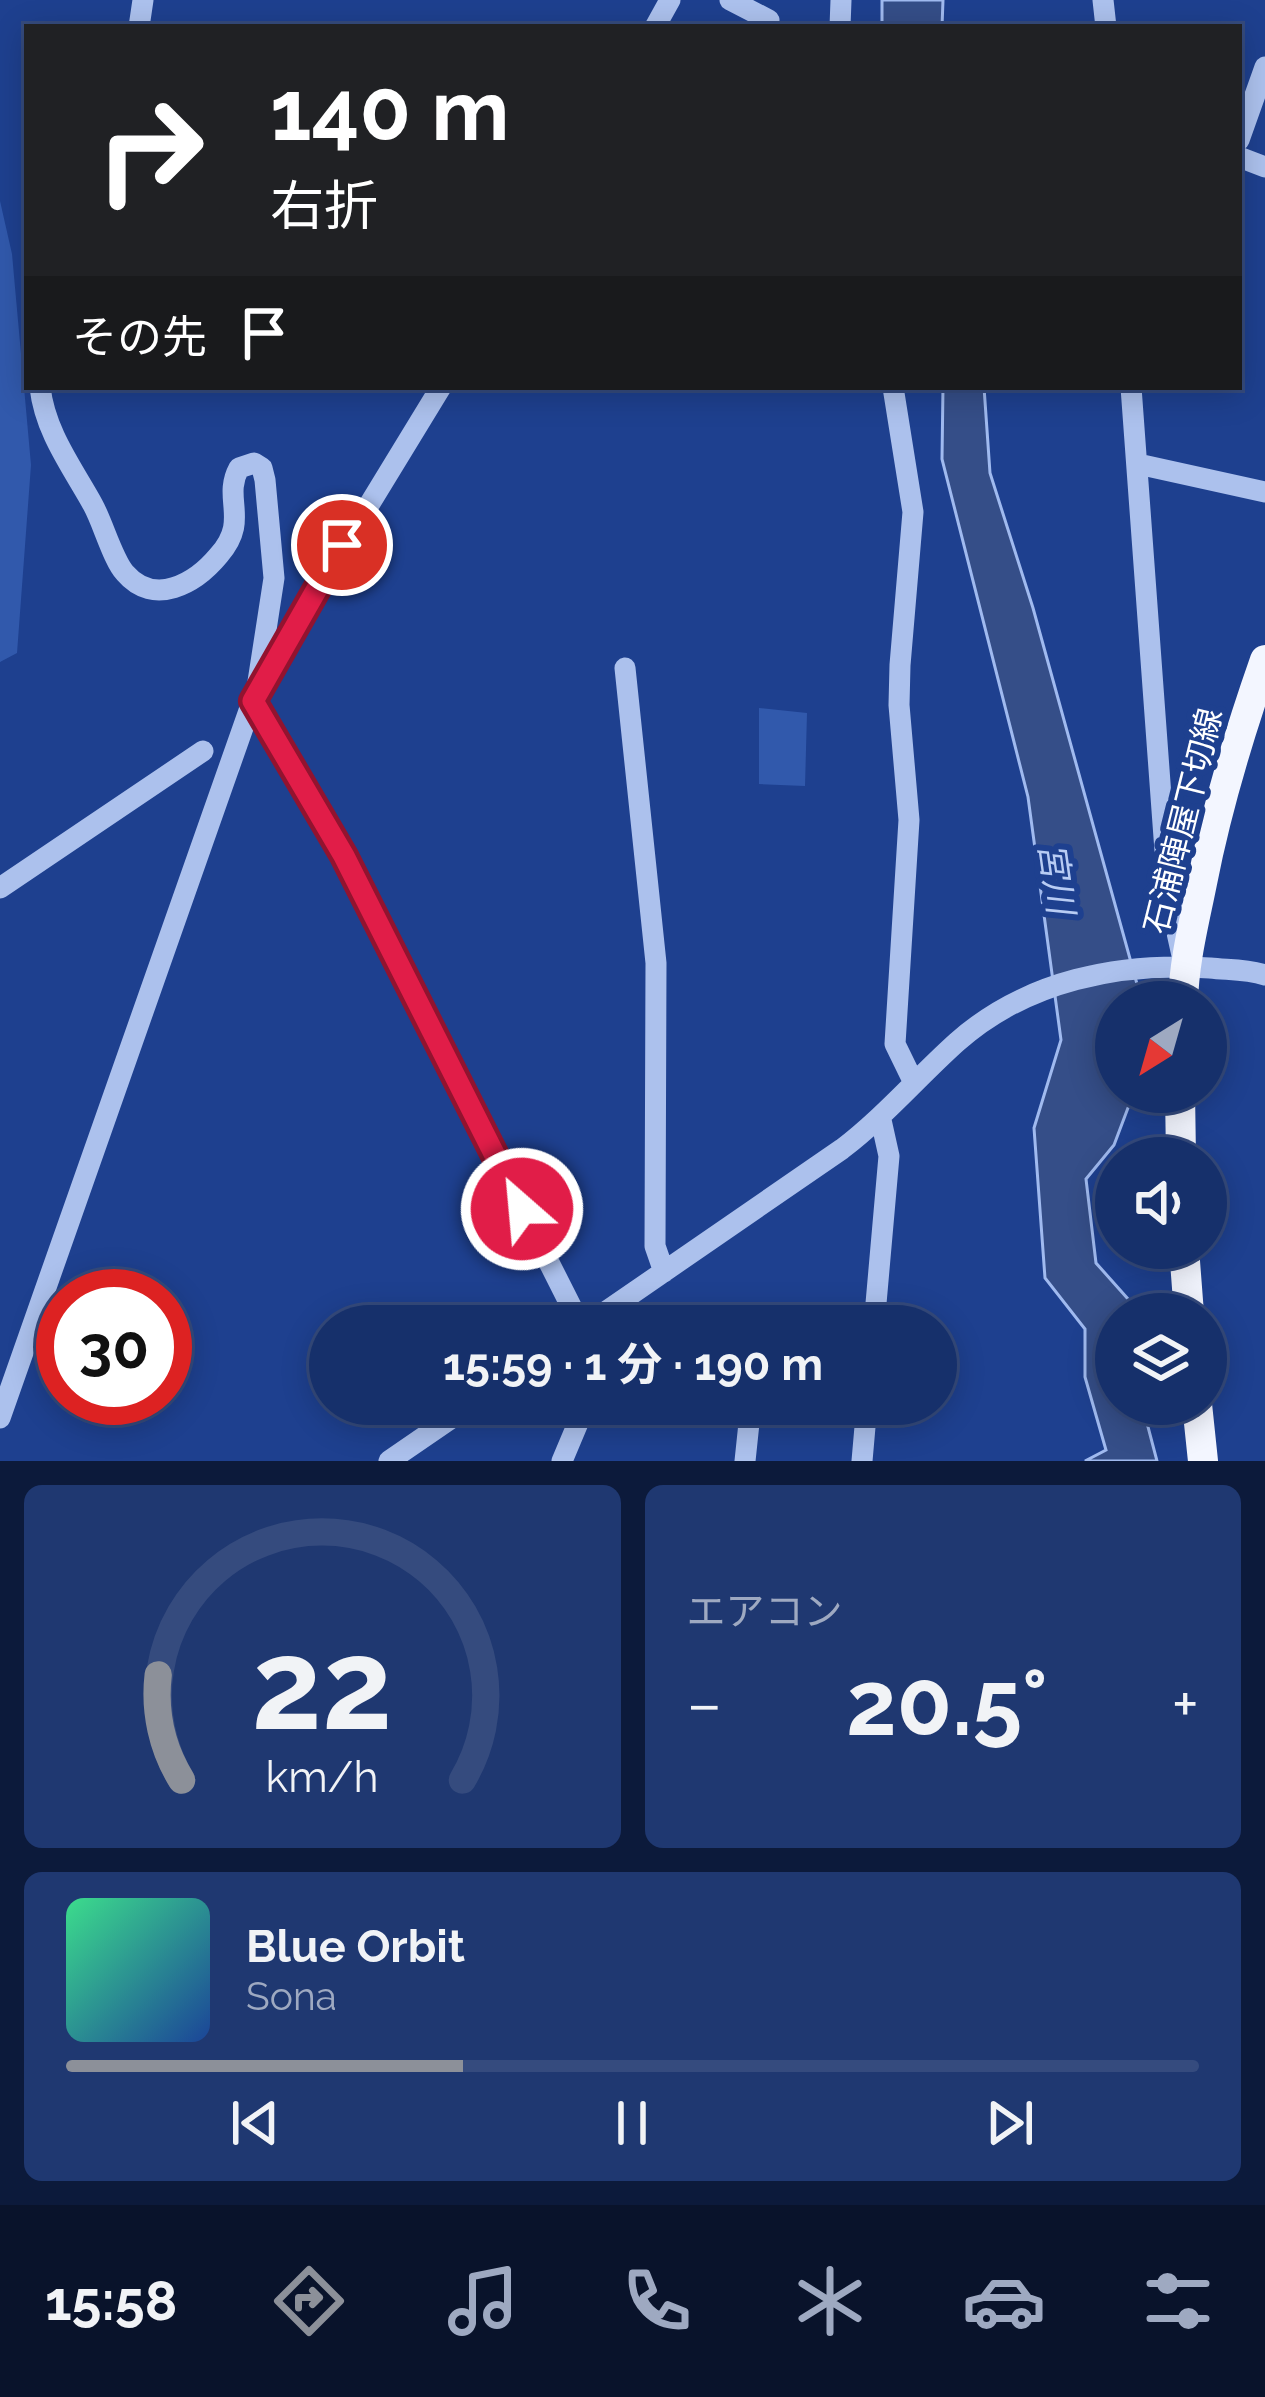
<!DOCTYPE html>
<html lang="ja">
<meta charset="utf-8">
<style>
:root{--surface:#16306b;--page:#1f3871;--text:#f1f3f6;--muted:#9ea9c1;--line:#354b7e;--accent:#8c9099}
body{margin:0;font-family:Raleway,"Noto Sans JP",sans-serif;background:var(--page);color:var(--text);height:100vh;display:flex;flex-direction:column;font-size:45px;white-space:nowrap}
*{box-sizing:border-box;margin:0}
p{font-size:39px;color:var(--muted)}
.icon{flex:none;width:66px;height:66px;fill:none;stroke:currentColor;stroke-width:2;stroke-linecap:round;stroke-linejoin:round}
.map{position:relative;height:1461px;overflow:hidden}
.drawer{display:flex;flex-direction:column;gap:24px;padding:24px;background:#0c1a3b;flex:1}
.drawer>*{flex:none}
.banner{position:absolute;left:24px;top:24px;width:1218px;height:366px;border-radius:0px;box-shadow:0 6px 30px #0003,0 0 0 3px var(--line);background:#202124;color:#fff;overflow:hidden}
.needle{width:78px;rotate:217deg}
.tools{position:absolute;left:1095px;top:981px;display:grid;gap:24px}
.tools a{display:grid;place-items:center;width:132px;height:132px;border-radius:50%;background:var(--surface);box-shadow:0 6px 30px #0003,0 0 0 3px var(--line);font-size:60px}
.speed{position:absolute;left:36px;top:1269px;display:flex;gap:24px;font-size:60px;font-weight:700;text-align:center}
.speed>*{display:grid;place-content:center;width:156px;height:156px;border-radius:50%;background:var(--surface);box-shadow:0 6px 30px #0003,0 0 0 3px var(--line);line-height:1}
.speed .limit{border:18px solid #d22;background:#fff;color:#111}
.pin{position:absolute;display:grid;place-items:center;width:102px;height:102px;color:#fff;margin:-51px;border:6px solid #fff;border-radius:50%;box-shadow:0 3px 12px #0007}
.me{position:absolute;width:132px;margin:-66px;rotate:333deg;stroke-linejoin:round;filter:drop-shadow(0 0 9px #0008)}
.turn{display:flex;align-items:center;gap:42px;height:252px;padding:0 48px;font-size:54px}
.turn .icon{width:156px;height:156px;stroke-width:2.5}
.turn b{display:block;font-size:84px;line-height:102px}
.then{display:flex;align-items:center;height:114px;padding:0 48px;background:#0003;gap:24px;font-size:45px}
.big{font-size:90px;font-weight:700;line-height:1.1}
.drawer .widget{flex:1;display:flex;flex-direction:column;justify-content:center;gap:18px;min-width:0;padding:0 42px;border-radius:18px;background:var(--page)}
.drawer .dial{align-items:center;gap:0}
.dial svg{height:312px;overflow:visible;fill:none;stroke:var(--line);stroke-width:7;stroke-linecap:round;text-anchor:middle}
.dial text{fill:var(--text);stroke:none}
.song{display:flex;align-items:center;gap:36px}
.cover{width:144px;height:144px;border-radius:18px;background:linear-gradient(135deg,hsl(150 70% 55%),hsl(220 70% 35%))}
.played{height:12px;border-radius:6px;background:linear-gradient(90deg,var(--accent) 35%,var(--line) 35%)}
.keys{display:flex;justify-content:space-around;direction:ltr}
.heat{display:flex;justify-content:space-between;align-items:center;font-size:66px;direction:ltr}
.drawer .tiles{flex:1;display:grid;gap:24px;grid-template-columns:1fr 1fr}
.widget:last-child{grid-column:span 2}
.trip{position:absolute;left:309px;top:1305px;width:648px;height:120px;border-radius:60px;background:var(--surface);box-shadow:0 6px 30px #0003,0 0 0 3px var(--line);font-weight:700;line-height:120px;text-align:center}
.dock{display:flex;height:192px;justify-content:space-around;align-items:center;background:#09132b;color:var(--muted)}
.dock .icon{width:84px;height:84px}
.dock .active{color:var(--accent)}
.dock b{font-size:54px;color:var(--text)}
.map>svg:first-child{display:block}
.green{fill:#3159ac}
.water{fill:#354e88;stroke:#a0baef;stroke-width:3}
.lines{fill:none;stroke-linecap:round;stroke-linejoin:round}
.minor{stroke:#acc1ed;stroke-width:21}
.major{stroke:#f3f6ff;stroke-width:30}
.route-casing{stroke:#92132f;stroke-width:30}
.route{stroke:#e11d48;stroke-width:21}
.labels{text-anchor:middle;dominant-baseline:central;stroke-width:12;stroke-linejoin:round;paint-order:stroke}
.street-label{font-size:33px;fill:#fff;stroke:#1e408f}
.water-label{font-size:36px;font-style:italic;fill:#b8ccf4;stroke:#1e408f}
</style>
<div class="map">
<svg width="1265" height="1461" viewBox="0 0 1265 1461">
<rect width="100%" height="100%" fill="#1e408f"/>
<path class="green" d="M0,201L12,254L31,465L17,653L0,662Z
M759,708L807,713L805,786L759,784Z"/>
<path class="water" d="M882,0H943L942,27H882Z
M943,387H984L990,473L1033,608L1142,1002H1116V1092H1134L1114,1145L1086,1179L1096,1263L1128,1299L1130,1314H1116V1404H1142L1157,1461H1085L1106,1450L1085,1377V1329L1045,1278L1034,1128L1061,1040L1028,797L942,459Z"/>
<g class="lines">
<path class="minor" d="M730,0L769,20
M1103,0L1106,27
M139,27L143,0
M655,27L670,0
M840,27L841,0
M1239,140L1265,67
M1239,157L1265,167
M893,387L913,512L900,665L899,705L909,820L895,1044L914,1083
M1131,387L1168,892L1183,960
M1138,464L1265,492
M625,668L656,963L655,1246L664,1272
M267,672L441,387
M253,701L344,856L581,1326
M0,888L203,751
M585,1326L842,1149C884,1117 918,1077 957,1042C1027,980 1120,962 1210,968C1228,970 1247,969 1265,975
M874,1326L889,1156L881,1120
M0,1418L257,688L274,578L265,480L262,468L254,463L239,468C222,499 250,520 219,555C195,584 154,607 125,573C113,560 103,523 93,505C72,467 45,432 40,387
M389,1461L472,1404
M562,1461L586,1404
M745,1461L751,1404
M862,1461L867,1404"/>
<path class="major" d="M1183,1002C1184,961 1194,923 1202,883C1217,806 1239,734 1265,660
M1180,1092L1181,1158
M1184,1248L1189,1314
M1197,1404L1203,1461"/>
</g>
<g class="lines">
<g class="route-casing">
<path id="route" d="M342,545L253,701L344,856L522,1209"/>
</g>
<use href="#route" class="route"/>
</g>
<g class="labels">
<g class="street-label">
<text transform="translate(1183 821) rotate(-76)">石浦陣屋下切線</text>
</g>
<g class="water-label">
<text transform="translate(1057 878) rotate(82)">宮川</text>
</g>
</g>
</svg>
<div class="tools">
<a><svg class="needle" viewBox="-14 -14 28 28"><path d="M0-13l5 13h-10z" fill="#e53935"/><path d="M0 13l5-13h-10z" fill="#9ea9c1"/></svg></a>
<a><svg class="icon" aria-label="sound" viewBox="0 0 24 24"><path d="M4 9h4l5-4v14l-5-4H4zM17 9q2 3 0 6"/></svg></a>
<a><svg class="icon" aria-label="layers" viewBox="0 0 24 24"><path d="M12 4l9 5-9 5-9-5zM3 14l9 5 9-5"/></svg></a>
</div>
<div class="speed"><div class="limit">30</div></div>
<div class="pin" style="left:342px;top:545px;background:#d93025"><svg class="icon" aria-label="arrive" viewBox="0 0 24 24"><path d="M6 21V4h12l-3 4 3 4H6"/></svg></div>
<svg class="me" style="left:522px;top:1209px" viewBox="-20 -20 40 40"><circle r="17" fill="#e11d48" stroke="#fff" stroke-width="3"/><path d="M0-11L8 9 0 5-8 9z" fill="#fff"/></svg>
<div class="trip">15:59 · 1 分 · 190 m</div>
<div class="banner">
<div class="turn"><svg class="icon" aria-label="right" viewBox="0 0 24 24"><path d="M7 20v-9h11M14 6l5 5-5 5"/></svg><div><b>140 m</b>右折</div></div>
<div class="then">その先<svg class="icon" aria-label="arrive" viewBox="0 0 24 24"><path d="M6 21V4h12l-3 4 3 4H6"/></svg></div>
</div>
</div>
<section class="drawer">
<div class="tiles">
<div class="widget dial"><svg viewBox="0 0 100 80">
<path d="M14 69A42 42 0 1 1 86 69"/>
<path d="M14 69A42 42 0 0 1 8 42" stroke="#8c9099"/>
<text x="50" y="56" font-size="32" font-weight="700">22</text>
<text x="50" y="72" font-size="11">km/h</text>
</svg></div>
<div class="widget"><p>エアコン</p>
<div class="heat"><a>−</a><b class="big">20.5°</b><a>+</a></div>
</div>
<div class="widget">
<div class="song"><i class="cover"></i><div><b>Blue Orbit</b><p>Sona</p></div></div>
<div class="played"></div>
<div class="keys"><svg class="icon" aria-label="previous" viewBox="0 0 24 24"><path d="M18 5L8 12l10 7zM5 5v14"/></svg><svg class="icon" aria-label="pause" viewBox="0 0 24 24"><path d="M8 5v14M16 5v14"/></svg><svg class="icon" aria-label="next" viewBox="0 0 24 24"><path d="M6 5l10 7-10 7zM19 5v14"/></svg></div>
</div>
</div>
</section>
<nav class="dock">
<b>15:58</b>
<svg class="icon active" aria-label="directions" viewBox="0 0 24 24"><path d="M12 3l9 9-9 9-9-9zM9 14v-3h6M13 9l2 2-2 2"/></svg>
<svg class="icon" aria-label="music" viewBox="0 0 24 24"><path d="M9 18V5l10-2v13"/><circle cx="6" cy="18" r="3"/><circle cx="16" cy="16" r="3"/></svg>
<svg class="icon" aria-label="phone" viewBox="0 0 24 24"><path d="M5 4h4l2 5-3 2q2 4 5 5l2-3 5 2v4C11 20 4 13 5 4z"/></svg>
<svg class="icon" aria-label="climate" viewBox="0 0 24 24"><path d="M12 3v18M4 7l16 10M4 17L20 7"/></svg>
<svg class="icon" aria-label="car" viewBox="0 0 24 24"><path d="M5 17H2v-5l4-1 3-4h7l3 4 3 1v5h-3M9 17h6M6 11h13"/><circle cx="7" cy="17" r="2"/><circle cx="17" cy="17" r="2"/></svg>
<svg class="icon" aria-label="filters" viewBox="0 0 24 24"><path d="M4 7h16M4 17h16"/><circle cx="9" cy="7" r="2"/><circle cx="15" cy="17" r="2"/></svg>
</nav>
